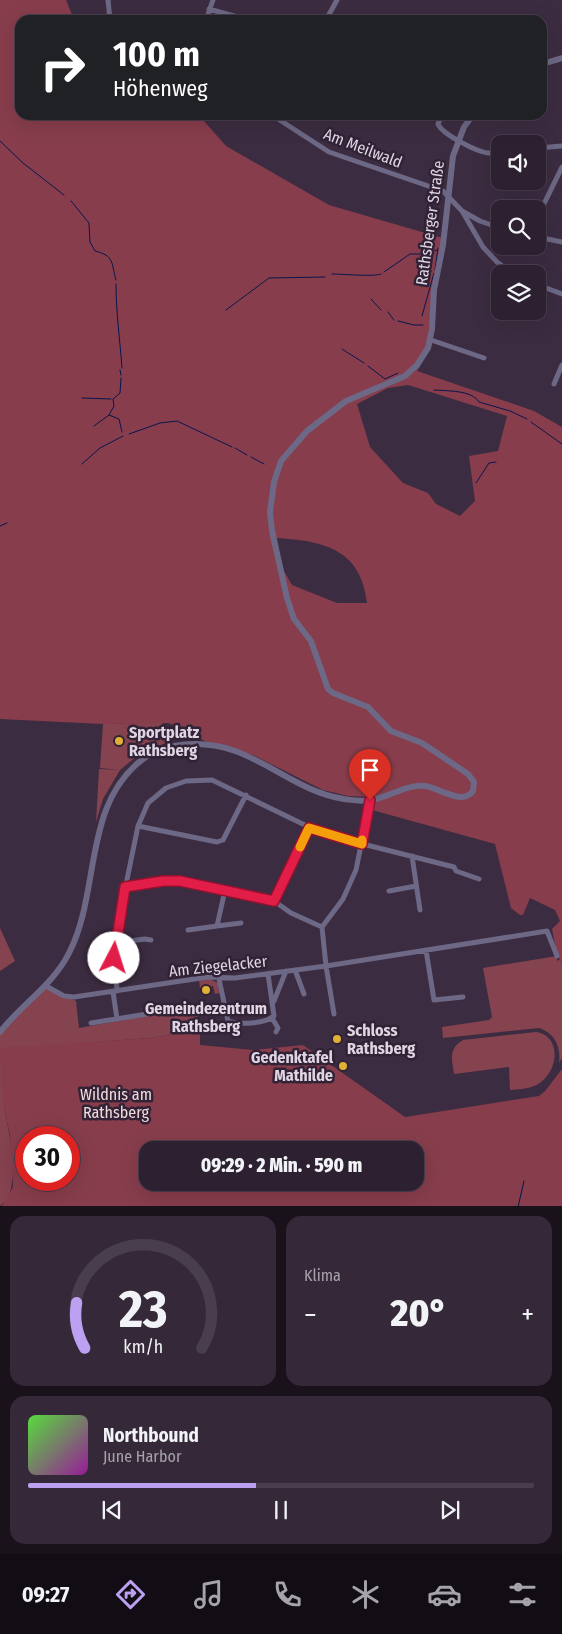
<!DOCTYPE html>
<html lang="de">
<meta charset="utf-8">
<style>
:root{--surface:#2d2131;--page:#352939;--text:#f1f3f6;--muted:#a7a3ab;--line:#483e4d;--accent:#bca0f2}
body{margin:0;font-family:"Fira Sans Condensed",sans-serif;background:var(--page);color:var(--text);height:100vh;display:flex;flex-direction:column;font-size:19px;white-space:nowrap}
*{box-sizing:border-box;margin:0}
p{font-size:16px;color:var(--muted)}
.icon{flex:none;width:28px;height:28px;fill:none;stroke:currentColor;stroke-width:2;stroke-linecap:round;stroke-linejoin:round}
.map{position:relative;height:1206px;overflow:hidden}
.sheet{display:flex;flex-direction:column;gap:10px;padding:10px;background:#19121b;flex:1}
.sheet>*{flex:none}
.top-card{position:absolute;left:15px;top:15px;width:532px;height:105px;border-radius:15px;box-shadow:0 5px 20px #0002,0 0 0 1px var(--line);background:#202124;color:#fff;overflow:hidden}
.tools{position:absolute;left:491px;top:135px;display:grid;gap:10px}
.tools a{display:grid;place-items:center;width:55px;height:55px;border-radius:10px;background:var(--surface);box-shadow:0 5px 20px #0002,0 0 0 1px var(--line);font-size:25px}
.speed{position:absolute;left:15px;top:1126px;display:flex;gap:10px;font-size:25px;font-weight:700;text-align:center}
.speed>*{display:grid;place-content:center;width:65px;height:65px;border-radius:50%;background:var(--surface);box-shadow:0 5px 20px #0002,0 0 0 1px var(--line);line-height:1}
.speed .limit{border:8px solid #d22;background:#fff;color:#111}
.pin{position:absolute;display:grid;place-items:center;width:42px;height:42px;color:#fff;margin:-51px -21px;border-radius:50% 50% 50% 0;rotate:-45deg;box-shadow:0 0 5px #0007}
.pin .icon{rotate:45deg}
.me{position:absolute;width:55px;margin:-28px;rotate:5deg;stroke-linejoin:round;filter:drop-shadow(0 0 4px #0008)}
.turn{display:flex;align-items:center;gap:18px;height:105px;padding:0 15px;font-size:22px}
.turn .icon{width:65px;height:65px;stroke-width:2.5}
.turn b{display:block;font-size:35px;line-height:42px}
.big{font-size:38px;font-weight:800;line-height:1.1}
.sheet .widget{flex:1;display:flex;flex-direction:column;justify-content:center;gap:8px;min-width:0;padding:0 18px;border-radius:15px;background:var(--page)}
.sheet .dial{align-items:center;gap:0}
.dial svg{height:130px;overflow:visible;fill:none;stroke:var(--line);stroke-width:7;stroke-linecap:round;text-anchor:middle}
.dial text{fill:var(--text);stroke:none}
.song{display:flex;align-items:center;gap:15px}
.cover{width:60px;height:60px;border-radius:8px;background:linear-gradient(135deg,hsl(110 70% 55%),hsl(300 70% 35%))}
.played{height:5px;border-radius:2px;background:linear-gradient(90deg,var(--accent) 45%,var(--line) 45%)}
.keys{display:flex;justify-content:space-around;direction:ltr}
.heat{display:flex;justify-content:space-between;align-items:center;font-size:28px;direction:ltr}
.sheet .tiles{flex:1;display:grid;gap:10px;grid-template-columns:1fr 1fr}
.widget:last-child{grid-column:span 2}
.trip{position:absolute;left:139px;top:1141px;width:285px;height:50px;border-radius:15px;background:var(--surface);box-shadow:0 5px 20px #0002,0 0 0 1px var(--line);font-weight:800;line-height:50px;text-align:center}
.tab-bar{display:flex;height:80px;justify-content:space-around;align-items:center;background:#120d14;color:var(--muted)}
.tab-bar .icon{width:35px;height:35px}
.tab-bar .selected{color:var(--accent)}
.tab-bar b{font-size:22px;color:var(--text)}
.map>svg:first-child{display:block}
.green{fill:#85424f}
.forest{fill:#873d4c;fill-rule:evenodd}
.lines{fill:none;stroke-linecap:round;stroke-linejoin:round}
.stream{stroke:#08164c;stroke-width:1}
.minor{stroke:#6c6885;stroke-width:5}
.tertiary{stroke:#6c6885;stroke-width:6}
.route-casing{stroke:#92132f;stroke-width:12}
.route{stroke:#e11d48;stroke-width:9}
.slow{stroke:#f59e0b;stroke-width:9}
.poi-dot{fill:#dfb034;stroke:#312236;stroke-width:2}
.labels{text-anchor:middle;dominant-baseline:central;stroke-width:5;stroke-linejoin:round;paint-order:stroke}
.street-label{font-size:16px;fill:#e0d6e3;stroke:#312236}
.poi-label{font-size:16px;font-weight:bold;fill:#e0d6e3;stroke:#312236;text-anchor:start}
.park-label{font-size:16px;fill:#f1d9dc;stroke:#312236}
</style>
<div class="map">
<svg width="562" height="1207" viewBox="0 0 562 1207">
<rect width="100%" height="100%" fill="#3c2c41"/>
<path class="green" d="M135,723H162L168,742L137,756L120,770L100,768L103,724Z
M99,769L120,770L103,799L96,822Z
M0,928L15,961L0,971Z
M557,956V961L560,959L562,964V1058L559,1063C561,1047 555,1033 539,1028L443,1038L442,1027L489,1020L492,1017L483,968Z
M210,979L218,983L219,993L215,994L213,986L200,988L199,980Z
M46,986L76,1001L79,1028L196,1007L200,1031L150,1038L96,1042L4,1108C9,1130 23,1193 0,1206V1032Z
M536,1032C562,1036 558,1070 541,1082C533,1089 520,1089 510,1090L509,1067L454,1074C452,1059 448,1049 463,1040Z"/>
<path class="forest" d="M0,0H66L74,20H20V115H189L204,121L226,146L329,205L446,239L437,283L432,345L417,371L534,411L562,427V965L556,949L552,929L560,921L555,910L530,898L523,915H520L511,908L495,844L372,810L375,804L371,797L348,796L323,790L253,755L207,742L169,723L103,724L0,719ZM408,385L507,416L498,451L469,456L475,501L460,516L436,504L428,493L403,483L370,447L357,404L388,388ZM277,538C324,541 361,549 367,603H337L292,585L281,566Z
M200,1031V1045L253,1050L303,1045L405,1117L539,1096L545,1091L562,1069V1206H2L13,1187L10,1135L4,1108L0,1048L150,1038ZM26,1138H69V1180H26ZM148,1150H415V1182H148Z"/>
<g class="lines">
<path class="stream" d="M0,141L23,163L64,195
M71,201L89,223L90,242L95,251C115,256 111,263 116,280
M428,253L437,250
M435,270L438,248
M384,272L410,254H422
M332,274C342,274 375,277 381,274
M116,284C116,313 120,340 122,368
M371,299L381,310
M226,310L269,278L325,277
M388,312L394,320
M422,316L434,273
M398,321L414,325H423
M342,349L364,363
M368,366L385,379L398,373
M120,370L121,375
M121,378L120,393L113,399L114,406L109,415L119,419L122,432
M434,390C447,391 472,390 479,402L510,411L527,419
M82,398L111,399
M531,422L562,444
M94,426L109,415
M129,434L160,423L177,421L232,447
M235,448L247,455
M251,457L264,464
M82,464L100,448L123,436
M476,483L489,463L496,462
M0,526L7,523
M518,1207L524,1181"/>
<path class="minor" d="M108,0L110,20
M209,9L248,20
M206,20L213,0
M326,20L337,0
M272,115L329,152L443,191L462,211L483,247L497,262L513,274
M442,115L438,124C442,134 477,152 488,153C492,153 496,152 500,152
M538,148L562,146
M462,211L480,221L500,228
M538,216L562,167
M538,237L562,242
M538,285L562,294
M431,340L484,358
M554,384L562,365
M138,826L217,842L223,840L246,795
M412,856L420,910
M125,887L172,881L225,890L274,901L291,913L322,927
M389,891L416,886
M274,901L309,827
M217,926L241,923
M188,930L217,926L225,890
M114,943L145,939L151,940
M426,950L434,1000L463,997
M295,970L304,994
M219,979L228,1021C240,1025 264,1024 274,1016L268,974
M46,986L64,996L74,997L208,977L235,978L326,966L547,931L557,956
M117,991L114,943L138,826L148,803L166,788L186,781L212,780L309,827L335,837L454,867L456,871L479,879
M113,992L117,1019
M274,1001L286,971
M334,1014L326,966L322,927L343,899L356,870L370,800
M272,1018L278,1028L276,1032
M91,1023L147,1014"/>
<path class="tertiary" d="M542,64L562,58
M0,1032C22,1004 53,985 69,953C101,891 82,805 143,759C153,751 168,746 181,745C249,736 285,790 344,799C352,800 361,802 370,800C389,798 405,784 425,786C440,788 462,806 473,791L474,782L468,774L422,743L391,731L368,707L333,693L328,689L311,641L294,619L287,598L272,531L270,512L274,482L281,461L307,431L346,401L405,376L417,365L428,348L432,329L434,290L443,245L453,156L464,127L473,115"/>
</g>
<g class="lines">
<g class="route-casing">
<path id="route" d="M114,958L125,887L163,881H180L274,901L309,828L362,844L370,800"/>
</g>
<use href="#route" class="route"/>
<path class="slow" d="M300,847L309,828L362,844V840"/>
</g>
<g class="poi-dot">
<circle cx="119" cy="741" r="5"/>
<circle cx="206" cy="990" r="5"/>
<circle cx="337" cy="1039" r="5"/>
<circle cx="343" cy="1066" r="5"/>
</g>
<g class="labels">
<g class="street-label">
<text transform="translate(363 148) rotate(21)">Am Meilwald</text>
<text transform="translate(430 223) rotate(-82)">Rathsberger Straße</text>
<text transform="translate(218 966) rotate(-6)">Am Ziegelacker</text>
</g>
<g class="poi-label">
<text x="129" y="732">Sportplatz<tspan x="129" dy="18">Rathsberg</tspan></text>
<text x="206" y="1008" text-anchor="middle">Gemeindezentrum<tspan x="206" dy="18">Rathsberg</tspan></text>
<text x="347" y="1030">Schloss<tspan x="347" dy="18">Rathsberg</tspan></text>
<text x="333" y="1057" text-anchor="end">Gedenktafel<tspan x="333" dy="18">Mathilde</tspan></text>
</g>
<g class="park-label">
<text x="116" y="1094">Wildnis am<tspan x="116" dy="18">Rathsberg</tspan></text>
</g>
</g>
</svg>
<div class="tools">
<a><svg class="icon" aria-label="sound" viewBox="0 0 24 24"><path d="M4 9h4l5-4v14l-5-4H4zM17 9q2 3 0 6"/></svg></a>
<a><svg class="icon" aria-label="search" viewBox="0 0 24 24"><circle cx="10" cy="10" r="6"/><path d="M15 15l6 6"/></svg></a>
<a><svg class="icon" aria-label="layers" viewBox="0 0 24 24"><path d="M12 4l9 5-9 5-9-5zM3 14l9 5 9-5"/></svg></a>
</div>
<div class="speed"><div class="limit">30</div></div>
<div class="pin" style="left:370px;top:800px;background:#d93025"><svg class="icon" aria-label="arrive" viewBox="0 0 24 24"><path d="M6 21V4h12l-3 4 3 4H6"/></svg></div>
<svg class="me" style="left:114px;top:958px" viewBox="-20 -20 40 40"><circle r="19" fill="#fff"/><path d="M0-13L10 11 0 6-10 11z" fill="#e11d48"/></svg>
<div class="trip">09:29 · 2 Min. · 590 m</div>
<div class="top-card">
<div class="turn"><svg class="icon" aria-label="right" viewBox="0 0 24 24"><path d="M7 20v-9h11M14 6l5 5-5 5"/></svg><div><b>100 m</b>Höhenweg</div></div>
</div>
</div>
<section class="sheet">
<div class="tiles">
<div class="widget dial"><svg viewBox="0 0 100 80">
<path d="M14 69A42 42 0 1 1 86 69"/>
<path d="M14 69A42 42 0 0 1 9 41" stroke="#bca0f2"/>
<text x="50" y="56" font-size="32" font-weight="700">23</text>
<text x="50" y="72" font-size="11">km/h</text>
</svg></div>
<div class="widget"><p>Klima</p>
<div class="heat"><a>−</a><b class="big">20°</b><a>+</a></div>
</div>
<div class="widget">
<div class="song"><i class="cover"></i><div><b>Northbound</b><p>June Harbor</p></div></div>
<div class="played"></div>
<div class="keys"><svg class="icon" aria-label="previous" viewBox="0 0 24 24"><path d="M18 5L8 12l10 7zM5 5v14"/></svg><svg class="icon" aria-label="pause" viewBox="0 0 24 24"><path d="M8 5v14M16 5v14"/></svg><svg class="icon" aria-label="next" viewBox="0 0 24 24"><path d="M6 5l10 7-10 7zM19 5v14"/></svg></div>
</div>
</div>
</section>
<nav class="tab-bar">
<b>09:27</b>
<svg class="icon selected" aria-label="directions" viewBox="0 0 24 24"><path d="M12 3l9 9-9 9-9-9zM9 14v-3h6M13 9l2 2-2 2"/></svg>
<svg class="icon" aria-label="music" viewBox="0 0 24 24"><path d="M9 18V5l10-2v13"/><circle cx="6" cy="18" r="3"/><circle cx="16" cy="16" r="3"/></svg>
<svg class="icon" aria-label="phone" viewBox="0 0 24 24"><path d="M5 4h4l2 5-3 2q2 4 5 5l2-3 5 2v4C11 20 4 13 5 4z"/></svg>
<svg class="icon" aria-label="climate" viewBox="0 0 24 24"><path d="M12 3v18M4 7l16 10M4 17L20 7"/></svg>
<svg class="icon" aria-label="car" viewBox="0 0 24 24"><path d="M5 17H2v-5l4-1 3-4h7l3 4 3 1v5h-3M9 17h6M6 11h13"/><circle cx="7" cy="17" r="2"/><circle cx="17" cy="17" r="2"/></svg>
<svg class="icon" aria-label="filters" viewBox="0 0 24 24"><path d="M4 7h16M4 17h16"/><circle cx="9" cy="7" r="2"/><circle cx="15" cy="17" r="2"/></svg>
</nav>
